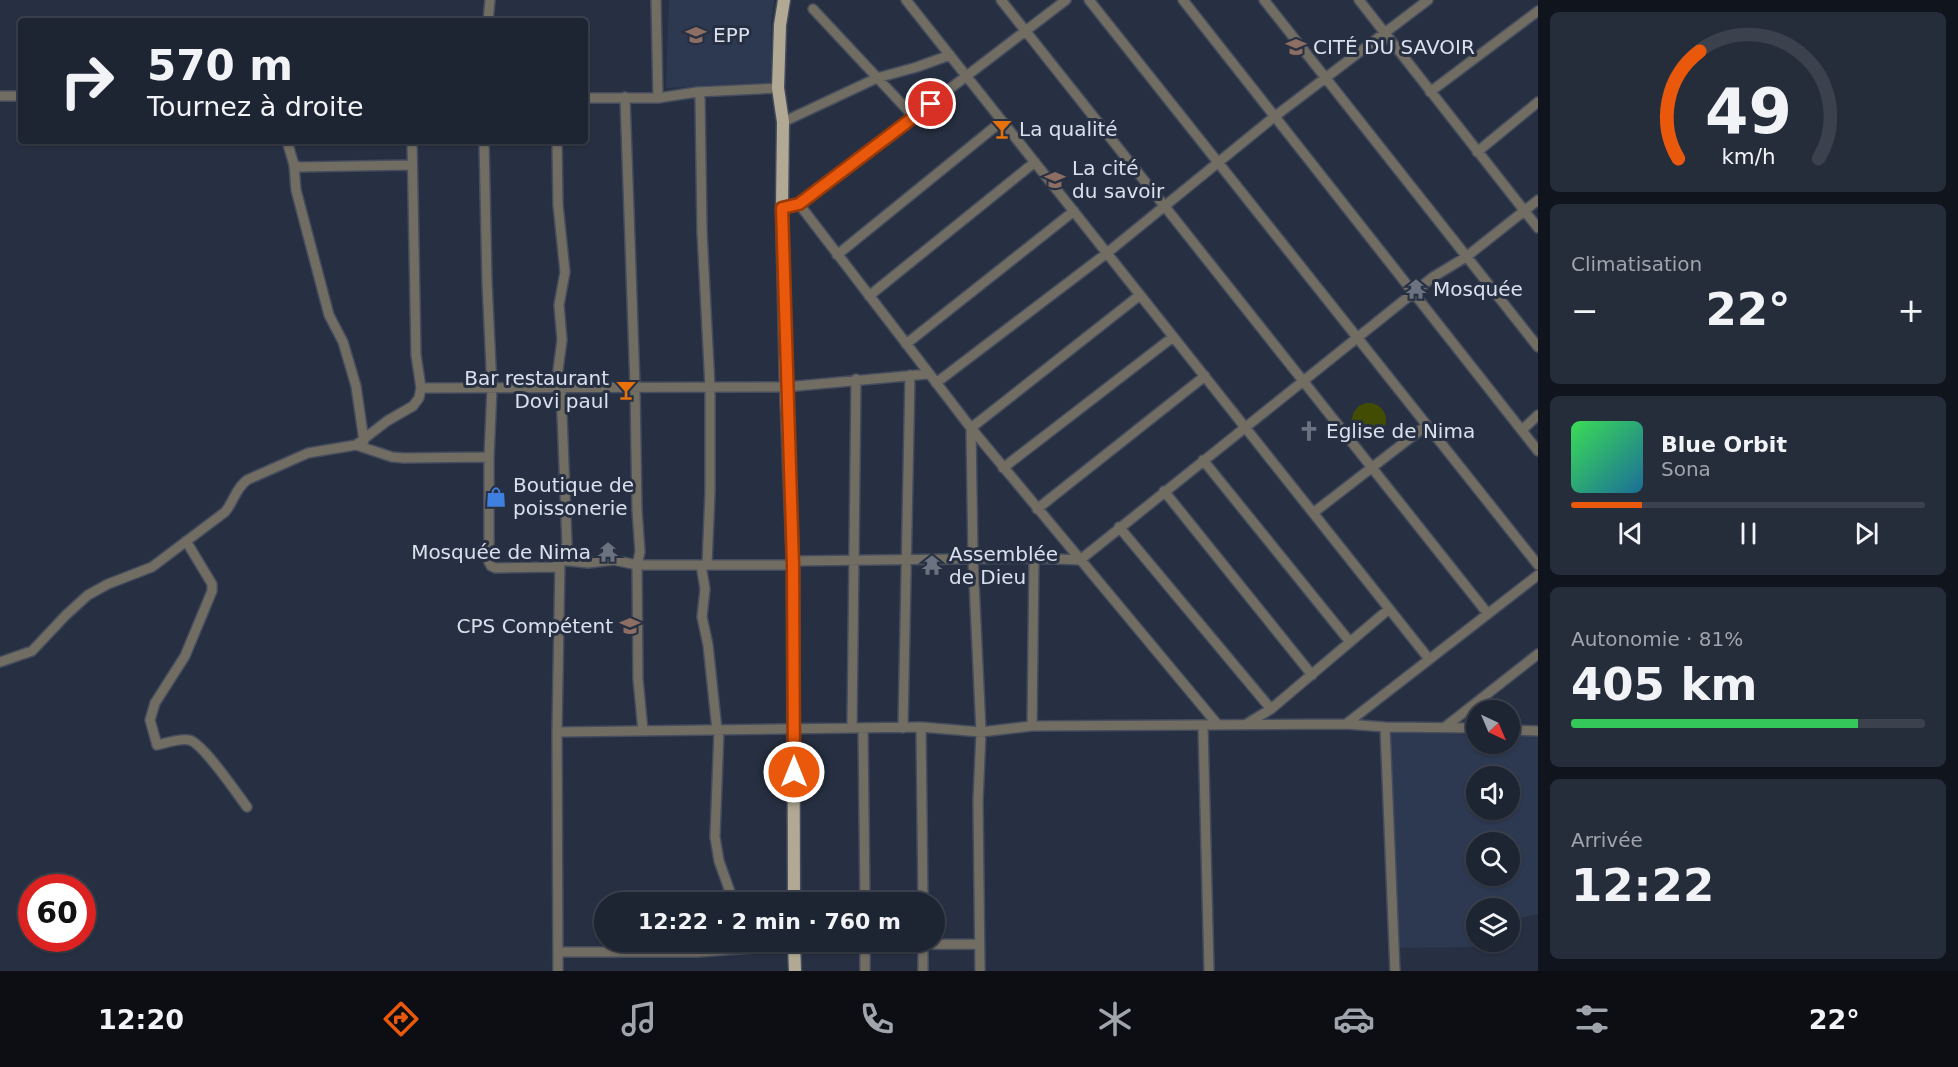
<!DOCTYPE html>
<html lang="fr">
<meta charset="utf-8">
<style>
:root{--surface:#1d2432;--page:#252c3a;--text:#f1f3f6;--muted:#a0a4ac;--line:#3b414d;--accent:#ea580c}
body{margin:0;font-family:"DejaVu Sans",sans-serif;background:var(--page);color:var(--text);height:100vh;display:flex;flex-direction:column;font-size:22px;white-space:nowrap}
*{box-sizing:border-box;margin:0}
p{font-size:20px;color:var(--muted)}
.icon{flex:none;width:33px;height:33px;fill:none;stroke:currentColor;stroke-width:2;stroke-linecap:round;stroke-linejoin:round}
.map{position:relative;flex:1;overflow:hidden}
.panel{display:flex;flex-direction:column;gap:12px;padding:12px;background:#10141c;width:420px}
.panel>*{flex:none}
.hud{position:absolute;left:18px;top:18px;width:570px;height:126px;border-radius:6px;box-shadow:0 2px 4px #0004,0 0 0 2px var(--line);background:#1d2432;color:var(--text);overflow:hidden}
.needle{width:39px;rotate:136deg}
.fabs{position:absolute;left:1466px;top:700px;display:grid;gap:12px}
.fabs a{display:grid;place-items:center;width:54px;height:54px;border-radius:50%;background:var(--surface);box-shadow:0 2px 4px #0004,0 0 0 2px var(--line);font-size:30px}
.speed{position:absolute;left:18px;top:874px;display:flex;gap:12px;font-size:30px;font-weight:700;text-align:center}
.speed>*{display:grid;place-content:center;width:78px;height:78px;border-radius:50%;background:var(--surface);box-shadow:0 2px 4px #0004,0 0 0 2px var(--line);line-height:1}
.speed .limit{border:9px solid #d22;background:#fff;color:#111}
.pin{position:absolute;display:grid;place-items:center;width:51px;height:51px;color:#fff;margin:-26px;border:3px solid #fff;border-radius:50%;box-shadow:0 2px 6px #0007}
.me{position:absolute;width:66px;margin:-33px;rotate:0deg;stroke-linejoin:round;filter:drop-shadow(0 0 4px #0008)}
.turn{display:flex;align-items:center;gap:21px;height:126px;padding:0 30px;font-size:27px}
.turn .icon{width:78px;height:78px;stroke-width:2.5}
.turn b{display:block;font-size:42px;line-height:51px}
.big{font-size:45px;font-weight:700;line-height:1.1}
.panel .card{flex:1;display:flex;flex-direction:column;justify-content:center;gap:9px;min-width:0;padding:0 21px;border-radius:9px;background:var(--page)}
.panel .dial{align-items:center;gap:0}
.dial svg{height:156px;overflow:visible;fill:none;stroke:var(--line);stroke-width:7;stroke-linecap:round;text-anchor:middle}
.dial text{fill:var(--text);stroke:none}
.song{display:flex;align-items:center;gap:18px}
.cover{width:72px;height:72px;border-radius:9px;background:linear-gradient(135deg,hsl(130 70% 55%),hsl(200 70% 35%))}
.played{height:6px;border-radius:3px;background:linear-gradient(90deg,var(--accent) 20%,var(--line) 20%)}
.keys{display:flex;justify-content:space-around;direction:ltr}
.heat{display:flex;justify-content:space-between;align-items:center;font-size:33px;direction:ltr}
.charge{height:9px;border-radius:4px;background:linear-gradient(90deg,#34c759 81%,var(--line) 0)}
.trip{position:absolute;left:594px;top:892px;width:351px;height:60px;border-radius:30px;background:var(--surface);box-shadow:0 2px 4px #0004,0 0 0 2px var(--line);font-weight:700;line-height:60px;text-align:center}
.tab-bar{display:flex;height:96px;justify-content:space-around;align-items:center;background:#0c0e14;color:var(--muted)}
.tab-bar .icon{width:42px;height:42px}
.tab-bar .on{color:var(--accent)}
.tab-bar b{font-size:27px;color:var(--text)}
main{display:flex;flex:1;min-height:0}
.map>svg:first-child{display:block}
.built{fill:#2d3950;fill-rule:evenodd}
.green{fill:#424c02}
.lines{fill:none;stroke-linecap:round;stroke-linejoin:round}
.minor-casing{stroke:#444c5d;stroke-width:12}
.major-casing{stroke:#444c5d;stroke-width:15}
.minor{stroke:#716d63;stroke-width:9}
.major{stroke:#b2a995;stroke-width:12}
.route-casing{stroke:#983908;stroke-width:15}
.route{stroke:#ea580c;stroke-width:10}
.labels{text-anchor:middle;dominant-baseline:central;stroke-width:6;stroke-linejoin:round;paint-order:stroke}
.poi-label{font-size:20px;fill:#dae0ec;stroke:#273042;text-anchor:start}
</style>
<main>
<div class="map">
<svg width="1538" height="971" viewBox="0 0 1538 971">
<rect width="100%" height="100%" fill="#273042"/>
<path class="built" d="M669,0H774L771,19V82L666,88Z
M1379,732L1476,735V744H1509V736H1538V914L1509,920V909H1476L1477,947L1392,948ZM1476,777H1509V810H1476ZM1476,843H1509V876H1476Z"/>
<path class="green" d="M1352 420a17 17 0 1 1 34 0a17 17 0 1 1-34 0Z"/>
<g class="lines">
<g class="minor-casing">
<path id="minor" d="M656,0L658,98
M906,0L1429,659
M1001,0L1488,614
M1089,0L1538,565
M1183,0L1538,451
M1264,0L1538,347
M1359,0L1538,228
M813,9L914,117
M488,21L490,0
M697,92L700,97L702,232L710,387V492L707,565H793
M1430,92L1538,11
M0,96H21
M585,98H658L697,92L778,88
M783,122L877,78L917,67L950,55
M287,141L294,165L296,190L329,315L343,342L356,386L364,441
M484,141L487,282L492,388L489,457V562L491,566L495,568L556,567L567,544L561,388L558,370L562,340L559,305L565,272L558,205L557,141
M1477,152L1538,102
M294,165L300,167L411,165
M799,204L971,428L1218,725
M782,208L799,204L1066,0
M837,255L1002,121
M869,296L1035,162
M906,344L1074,211
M936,383L1107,253L1274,117L1428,0
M421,388L786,387L928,374
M1522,430L1538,415
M356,445L392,457L404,458L489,457
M1203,460L1350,642
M1003,468L1173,337
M1164,491L1312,675
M1037,509L1205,376
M1313,513L1427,425
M1119,527L1271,709
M186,541L212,584V591L185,656L155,703L150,720L157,745C166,743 180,738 189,740C202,742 238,795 247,807
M793,561L1034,558L1080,560L1433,277L1466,257L1538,200
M701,565L705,589L702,617L708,645L717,730
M0,662L32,651L66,615L88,595L108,584L152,567L225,512C234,501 236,488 247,480L308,453L356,445L387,421L413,406L419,398L421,388L416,355L412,141
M1248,723L1271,709L1389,609
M1346,724L1538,575
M1203,725L1209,971
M1032,726L1034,558
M921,727L923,903
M1385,727L1395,971
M1445,727L1538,654
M852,728L856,379
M863,728L865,903
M903,728L910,375
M719,730L715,837L719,861L734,903
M1509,730L1538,731
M643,731L638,679L637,565H707
M557,732L921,727L981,732L1032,726L1346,724L1385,727L1476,728
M865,942V971
M923,942V971
M558,952H698L794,945L979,944
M558,971L557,732L560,560L588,563L614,560L637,565L640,552L637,510L635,386L625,97
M980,971L978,801L981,732L973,560L971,428L1140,295"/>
</g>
<g class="major-casing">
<path id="major" d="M784,0L780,25L778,88L783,122L782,208L786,387L793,565L794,903
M794,942L795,971"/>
</g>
<use href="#minor" class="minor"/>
<use href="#major" class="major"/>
</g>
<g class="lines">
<g class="route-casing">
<path id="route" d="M794,772L793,565L782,208L799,204L931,104"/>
</g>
<use href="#route" class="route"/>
</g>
<defs>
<g id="school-bare" transform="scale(1.62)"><path d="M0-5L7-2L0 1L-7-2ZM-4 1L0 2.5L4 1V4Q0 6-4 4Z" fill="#8d6e63" stroke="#273042" stroke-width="2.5" paint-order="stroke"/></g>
<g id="bar-bare" transform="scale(1.62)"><path d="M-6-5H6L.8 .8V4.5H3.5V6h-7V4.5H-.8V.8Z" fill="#e8710a" stroke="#273042" stroke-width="2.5" paint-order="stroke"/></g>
<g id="temple-bare" transform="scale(1.62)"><path d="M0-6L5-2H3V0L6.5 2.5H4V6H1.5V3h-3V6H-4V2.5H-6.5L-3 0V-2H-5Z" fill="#6b7280" stroke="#273042" stroke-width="2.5" paint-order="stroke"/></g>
<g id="church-bare" transform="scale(1.62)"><path d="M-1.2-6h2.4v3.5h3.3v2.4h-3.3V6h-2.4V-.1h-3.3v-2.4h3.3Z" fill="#6b7280" stroke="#273042" stroke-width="2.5" paint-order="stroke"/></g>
<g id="shop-bare" transform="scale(1.62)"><path d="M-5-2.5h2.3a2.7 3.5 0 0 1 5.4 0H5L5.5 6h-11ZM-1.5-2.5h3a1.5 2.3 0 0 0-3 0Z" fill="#3f7fe0" stroke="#273042" stroke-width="2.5" paint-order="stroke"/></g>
</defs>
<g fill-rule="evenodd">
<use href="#school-bare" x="696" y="35"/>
<use href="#school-bare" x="1296" y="47"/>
<use href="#bar-bare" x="1002" y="129"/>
<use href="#school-bare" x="1055" y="180"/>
<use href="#temple-bare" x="1416" y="289"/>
<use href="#bar-bare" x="626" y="390"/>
<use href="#church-bare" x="1309" y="431"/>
<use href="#shop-bare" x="496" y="497"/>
<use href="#temple-bare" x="608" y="552"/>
<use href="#temple-bare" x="932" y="565"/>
<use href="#school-bare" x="630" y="626"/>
</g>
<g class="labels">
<g class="poi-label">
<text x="713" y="35">EPP</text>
<text x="1313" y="47">CITÉ DU SAVOIR</text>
<text x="1019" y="129">La qualité</text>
<text x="1072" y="168">La cité<tspan x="1072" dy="23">du savoir</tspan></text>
<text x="1433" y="289">Mosquée</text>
<text x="609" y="378" text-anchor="end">Bar restaurant<tspan x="609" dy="23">Dovi paul</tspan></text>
<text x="1326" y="431">Eglise de Nima</text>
<text x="513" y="485">Boutique de<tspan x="513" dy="23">poissonerie</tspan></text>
<text x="591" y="552" text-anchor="end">Mosquée de Nima</text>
<text x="949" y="554">Assemblée<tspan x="949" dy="23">de Dieu</tspan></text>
<text x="613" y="626" text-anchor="end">CPS Compétent</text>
</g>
</g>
</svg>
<div class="fabs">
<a><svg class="needle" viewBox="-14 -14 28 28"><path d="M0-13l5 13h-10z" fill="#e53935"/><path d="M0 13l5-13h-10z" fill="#a0a4ac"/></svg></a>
<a><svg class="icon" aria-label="sound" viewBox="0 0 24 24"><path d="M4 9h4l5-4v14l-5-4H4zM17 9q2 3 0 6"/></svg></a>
<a><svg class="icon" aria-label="search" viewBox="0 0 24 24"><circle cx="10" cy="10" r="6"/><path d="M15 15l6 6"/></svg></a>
<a><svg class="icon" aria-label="layers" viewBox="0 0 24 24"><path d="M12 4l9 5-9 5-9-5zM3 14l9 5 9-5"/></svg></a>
</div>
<div class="speed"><div class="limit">60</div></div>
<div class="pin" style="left:931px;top:104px;background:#d93025"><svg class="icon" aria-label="arrive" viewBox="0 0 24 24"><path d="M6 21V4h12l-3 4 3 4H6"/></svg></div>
<svg class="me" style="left:794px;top:772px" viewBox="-20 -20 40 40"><circle r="17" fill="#ea580c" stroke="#fff" stroke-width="3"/><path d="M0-11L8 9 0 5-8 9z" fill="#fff"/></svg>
<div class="trip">12:22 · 2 min · 760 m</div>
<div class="hud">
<div class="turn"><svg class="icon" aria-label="right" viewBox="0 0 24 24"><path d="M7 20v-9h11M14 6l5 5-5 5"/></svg><div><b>570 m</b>Tournez à droite</div></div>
</div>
</div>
<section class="panel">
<div class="card dial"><svg viewBox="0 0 100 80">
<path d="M14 69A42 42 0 1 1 86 69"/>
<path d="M14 69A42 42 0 0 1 25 14" stroke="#ea580c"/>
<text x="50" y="56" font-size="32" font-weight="700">49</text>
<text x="50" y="72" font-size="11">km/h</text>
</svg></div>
<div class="card"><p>Climatisation</p>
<div class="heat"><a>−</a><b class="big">22°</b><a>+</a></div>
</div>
<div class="card">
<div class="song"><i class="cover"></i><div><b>Blue Orbit</b><p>Sona</p></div></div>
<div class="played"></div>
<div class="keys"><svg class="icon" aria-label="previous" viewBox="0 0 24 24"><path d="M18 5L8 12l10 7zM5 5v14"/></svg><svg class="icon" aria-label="pause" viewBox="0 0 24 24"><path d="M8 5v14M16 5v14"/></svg><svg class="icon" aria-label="next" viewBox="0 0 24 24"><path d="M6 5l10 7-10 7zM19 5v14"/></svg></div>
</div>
<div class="card"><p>Autonomie · 81%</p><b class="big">405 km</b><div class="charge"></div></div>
<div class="card"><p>Arrivée</p><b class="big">12:22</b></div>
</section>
</main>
<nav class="tab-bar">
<b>12:20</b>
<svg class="icon on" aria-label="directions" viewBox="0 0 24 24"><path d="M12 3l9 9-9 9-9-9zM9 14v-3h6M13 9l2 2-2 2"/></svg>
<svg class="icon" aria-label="music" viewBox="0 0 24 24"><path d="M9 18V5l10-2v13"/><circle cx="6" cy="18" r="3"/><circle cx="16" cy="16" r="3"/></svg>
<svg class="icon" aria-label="phone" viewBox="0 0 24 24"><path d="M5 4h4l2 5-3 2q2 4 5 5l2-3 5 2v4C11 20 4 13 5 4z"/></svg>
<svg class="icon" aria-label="climate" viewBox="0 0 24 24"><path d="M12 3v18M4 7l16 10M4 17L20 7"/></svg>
<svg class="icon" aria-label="car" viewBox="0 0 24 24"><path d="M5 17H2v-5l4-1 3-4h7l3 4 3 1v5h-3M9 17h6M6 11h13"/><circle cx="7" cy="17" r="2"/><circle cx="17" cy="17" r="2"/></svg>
<svg class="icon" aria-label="filters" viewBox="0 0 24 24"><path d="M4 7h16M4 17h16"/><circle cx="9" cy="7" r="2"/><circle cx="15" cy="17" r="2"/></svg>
<b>22°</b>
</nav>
